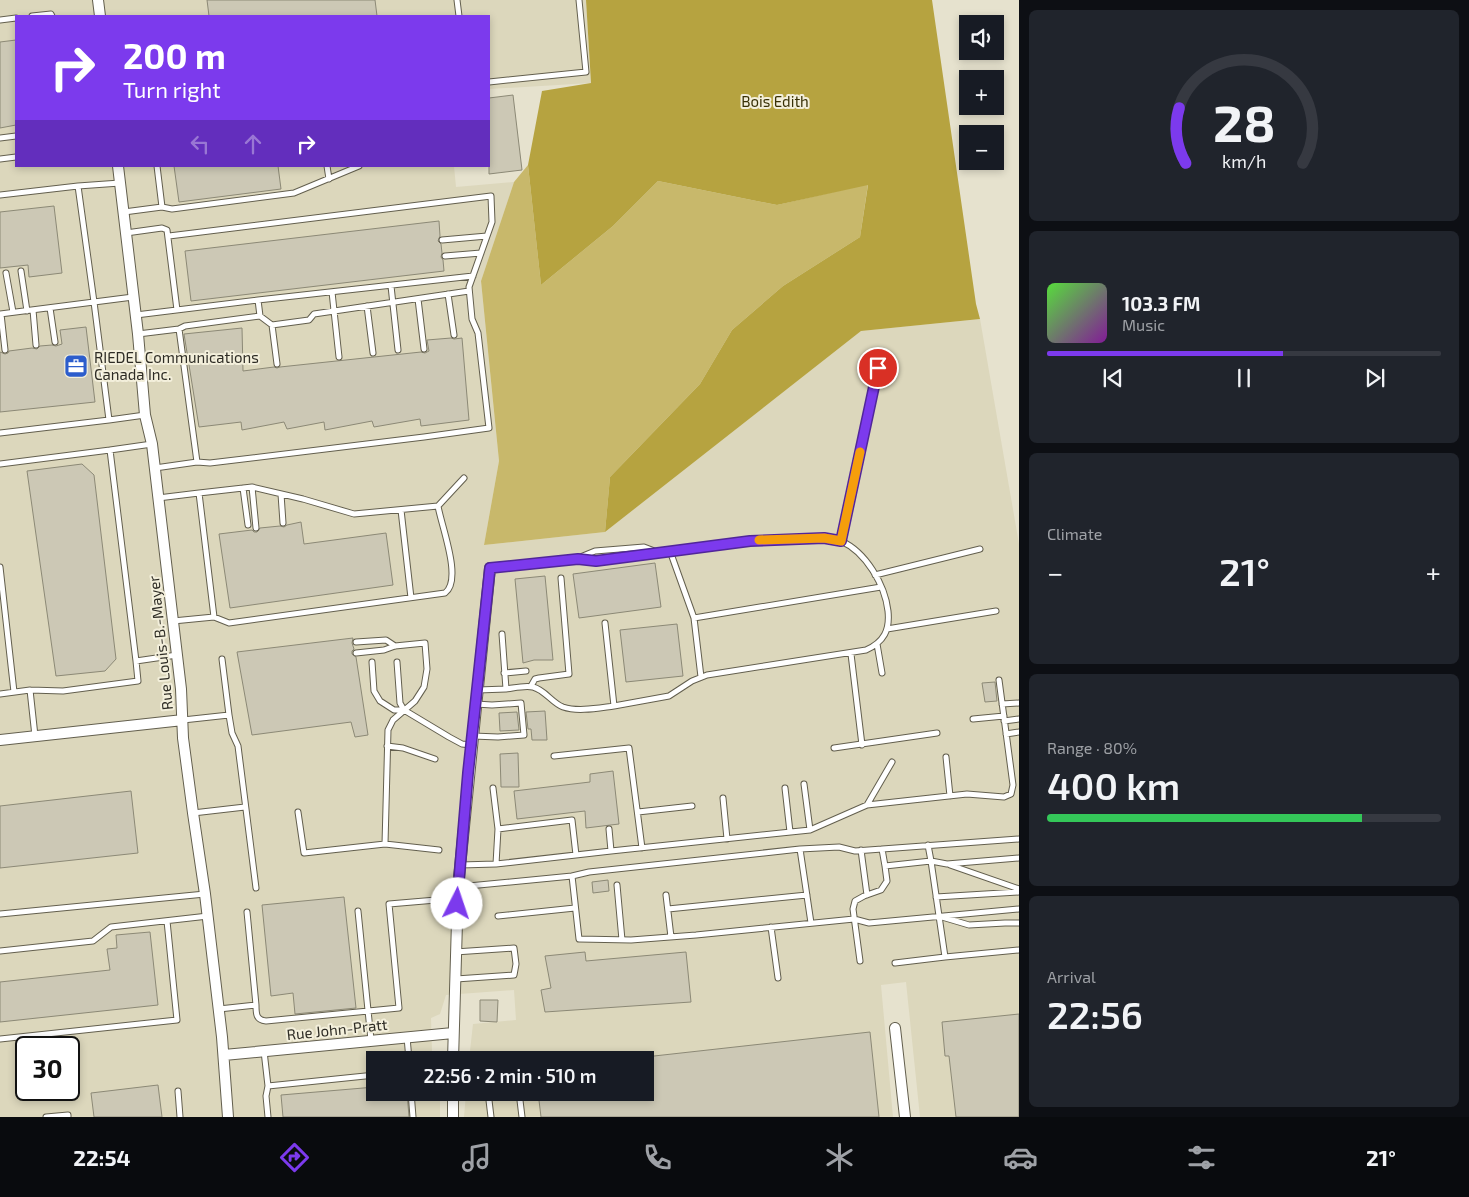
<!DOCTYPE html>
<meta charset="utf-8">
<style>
:root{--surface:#171b24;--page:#20242c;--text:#f1f3f6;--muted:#9ea1a6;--line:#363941;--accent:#7c3aed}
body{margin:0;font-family:"Exo 2",sans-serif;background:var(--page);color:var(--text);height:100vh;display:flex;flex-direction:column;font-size:19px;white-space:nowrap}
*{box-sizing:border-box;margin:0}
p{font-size:16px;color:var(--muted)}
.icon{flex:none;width:28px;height:28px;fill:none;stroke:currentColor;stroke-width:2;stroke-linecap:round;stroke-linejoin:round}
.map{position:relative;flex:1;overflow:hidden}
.side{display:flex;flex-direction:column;gap:10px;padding:10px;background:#0d0f14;width:450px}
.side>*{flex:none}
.guide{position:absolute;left:15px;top:15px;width:475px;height:152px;border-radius:0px;box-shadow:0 2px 8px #0003;background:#7c3aed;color:#fff;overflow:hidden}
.controls{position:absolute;left:959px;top:15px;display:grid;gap:10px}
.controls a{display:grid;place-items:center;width:45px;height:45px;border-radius:0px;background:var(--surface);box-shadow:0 2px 8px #0003;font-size:25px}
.speed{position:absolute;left:15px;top:1036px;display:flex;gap:10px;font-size:25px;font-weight:700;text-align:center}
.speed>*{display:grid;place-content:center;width:65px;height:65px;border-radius:50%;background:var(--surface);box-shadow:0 2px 8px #0003;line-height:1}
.speed .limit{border:2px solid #111;border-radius:8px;background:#fff;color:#111}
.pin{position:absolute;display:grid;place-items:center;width:42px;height:42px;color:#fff;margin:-21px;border:2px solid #fff;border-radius:50%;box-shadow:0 1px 5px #0007}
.me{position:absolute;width:55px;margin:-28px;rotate:4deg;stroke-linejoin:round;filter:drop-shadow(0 0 4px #0008)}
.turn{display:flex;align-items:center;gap:18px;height:105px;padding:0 25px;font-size:22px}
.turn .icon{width:65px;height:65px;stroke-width:2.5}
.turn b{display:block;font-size:35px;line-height:42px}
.lanes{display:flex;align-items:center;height:48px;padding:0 25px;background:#0003;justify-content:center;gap:25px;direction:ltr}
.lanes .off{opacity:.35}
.big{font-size:38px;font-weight:600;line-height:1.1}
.side .card{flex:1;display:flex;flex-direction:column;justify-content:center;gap:8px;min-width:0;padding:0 18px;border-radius:8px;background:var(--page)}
.side .dial{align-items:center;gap:0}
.dial svg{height:130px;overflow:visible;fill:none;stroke:var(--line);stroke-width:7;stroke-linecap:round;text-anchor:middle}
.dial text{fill:var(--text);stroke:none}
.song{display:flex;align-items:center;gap:15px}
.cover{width:60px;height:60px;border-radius:8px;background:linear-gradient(135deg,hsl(110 70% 55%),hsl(290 70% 35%))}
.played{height:5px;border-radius:2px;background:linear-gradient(90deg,var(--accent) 60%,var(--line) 60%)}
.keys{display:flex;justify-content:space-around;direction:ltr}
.heat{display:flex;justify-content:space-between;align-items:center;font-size:28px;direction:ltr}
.charge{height:8px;border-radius:4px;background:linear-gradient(90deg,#34c759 80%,var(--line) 0)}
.trip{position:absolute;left:366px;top:1051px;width:288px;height:50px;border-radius:0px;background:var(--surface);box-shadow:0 2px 8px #0003;font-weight:600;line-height:50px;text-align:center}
.dock{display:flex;height:80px;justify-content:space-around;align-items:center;background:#090b0e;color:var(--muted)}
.dock .icon{width:35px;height:35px}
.dock .active{color:var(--accent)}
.dock b{font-size:22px;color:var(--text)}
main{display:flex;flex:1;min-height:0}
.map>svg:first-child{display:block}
.built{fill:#dcd7bc;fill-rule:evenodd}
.green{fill:#c8b86b}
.forest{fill:#b6a340}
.building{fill:#ccc8b5;stroke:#8c8976}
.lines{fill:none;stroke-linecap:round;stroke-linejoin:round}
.lane-casing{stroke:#635f4e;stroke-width:7}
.street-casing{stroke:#635f4e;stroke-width:12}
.lane{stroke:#fff;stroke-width:5}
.street{stroke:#fff;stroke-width:10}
.route-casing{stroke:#51269a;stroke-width:12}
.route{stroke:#7c3aed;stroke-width:9}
.slow{stroke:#f59e0b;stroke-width:9}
.labels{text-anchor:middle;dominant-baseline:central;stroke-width:4;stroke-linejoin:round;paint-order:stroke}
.park-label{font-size:15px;fill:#383005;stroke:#f3efdb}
.poi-label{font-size:15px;fill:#2e2c25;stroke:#f3efdb;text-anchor:start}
.street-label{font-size:15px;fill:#2e2c25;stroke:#f3efdb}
</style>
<main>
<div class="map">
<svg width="1019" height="1117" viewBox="0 0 1019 1117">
<rect width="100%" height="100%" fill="#e6e2ce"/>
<path class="built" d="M0,0H586L591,83L489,89V16H16V166H454L456,187L514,182L481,281L499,461L484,545L605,532L861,331L980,319L1019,544V1117H920L906,982L881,985L893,1117H464L466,1093L645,1092V1060H469L473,1024L516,1020L514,990L446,995L440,1014L431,1018L432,1051L440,1054V1060H375V1092L440,1093V1117H0ZM26,1048H69V1090H26Z"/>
<path class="green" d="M528,165L541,285L613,226L658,181L777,205L868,184L860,237L783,286L732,330L700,384L610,477L605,532L484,545L499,461L481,281L514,182Z"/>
<path class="forest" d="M586,0H932L976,304L980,319L861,331L605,532L610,477L700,384L732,330L783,286L860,237L868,185L777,205L658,181L613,226L541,285L528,165L542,91L591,83Z"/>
<path class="building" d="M207,0H375L377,16H209Z
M16,40V125L0,128V42Z
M513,95L522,170L489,174V98Z
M174,166H278L281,189L179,202Z
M54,206L62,273L29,277L28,265L0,268V212Z
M439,221L440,236L438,241L441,244L442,253L441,257L443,260L444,271L191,301L185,251Z
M86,327L95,402L0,412V352L5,354L8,353L9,351L32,348L37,349L40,346L52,345L56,346L62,344L60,330Z
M242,328L243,371L274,367L277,368L280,367L421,352L425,353L429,351L427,340L451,338L454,339L462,338L469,420L421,426L420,419L374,427L372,421L325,430L324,422L287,429L284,422L242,430L241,422L199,427L184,334Z
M82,464L94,475L116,659L105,671L56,676L27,471Z
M301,522L304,544L386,533L393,585L230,608L219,534L252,530L254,532H257L260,528L280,526L284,527L287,525Z
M655,563L661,607L579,618L573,574Z
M545,576L553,660H534L523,663L515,579Z
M677,624L683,676L626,682L620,630Z
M353,638L352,643L354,649L352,651V654L356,657L368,735L355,737L351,722L252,735L237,652Z
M995,682L997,701L985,702L982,683Z
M545,711L547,740H532L531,729H528L526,712Z
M517,712L519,730L500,731L499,713Z
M518,753L519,787H501L500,754Z
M613,771L619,824L586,828L585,811L517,819L514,791L590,782V774Z
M131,791L138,853L0,868V806Z
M608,880L609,891L593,893L592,882Z
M344,897L356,1008L295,1014L293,993L271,996L262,905Z
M150,932L158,1005L0,1022V982L110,970L107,949L117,948L116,935Z
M585,952L586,961L686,952L691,1002L545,1012L541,990L551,988L545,956Z
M480,1000H498L497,1022L480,1021Z
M1019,1014V1117H956L949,1056H945L942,1022Z
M870,1032L879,1117H541L538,1092H645V1057Z
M158,1085L162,1117H94L91,1093Z
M375,1087V1092H407L409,1117H283L281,1095Z"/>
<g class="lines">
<g class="lane-casing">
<path id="lane" d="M457,0L459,16
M32,16L51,14L52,16
M0,20L16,18
M489,82L586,72L579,0
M0,138L16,136
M0,159L16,157
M327,166L329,179
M78,186L120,183
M0,195L78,186L94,302L0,314
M162,207L172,209L294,193L359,166
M124,212L162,207L157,166
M126,233L162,228L167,230L177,310
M169,236L491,196L492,222L469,287L472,319L478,333L489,428L424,437L210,463L197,462
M442,240L487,236
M445,256L481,253
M21,271L27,311
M6,273L13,312
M391,286L398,350
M332,292L339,357
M448,294L454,335
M133,297L94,302L109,420L145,415
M418,299L424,349
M258,300L473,276
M367,306L373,353
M50,308L55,342
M33,310L36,345
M1,314L5,350
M136,315L258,300L260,316L185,326L179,329
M260,316L272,325L309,320L314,314L469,291
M272,325L277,364
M138,334L179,329L197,462L155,468
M0,433L109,420
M152,444L110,450L136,661L177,655
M0,464L110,450
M252,487L256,528
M243,488L248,525
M199,493L252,487L303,499L354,514L438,506C441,525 463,580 445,593L229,623L214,617
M281,494L283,523
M158,498L199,493L214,617L173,621
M438,506L464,478
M401,510L411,598
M841,541L878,367
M670,551L694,618L701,677
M578,558L595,551L644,547L657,552
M0,567L14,692
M490,568L578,559L596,561C657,553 719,543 780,539C799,538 823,534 841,541C866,552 885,585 888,611C890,630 884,642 866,650L707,675L692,681L669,696L614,706
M875,575L980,549
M694,618L881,587
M887,629L996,611
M356,642L386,640L395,646
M877,644L882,673
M356,653L384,650L395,646L425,643L427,669L424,687L415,701L393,720L388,730L385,844
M851,654L862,745
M222,659L229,715
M372,662L374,691L380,701L394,710H404L449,737L462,744L471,745
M397,662L400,703L404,710
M504,673L526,671
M531,686L535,679L539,678L569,674L561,578
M506,689C514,688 525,685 533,687C545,690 552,703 563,707C578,712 598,708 614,706L605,623
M30,690L63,691L138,681L136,661
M478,690L506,689L502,634
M0,694L30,690L35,736
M1002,704L1019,703
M973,719L1004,716
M183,720L229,715L232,733L238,746L256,888
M1004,721L1019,719
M1006,734L1019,732
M473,736L498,737L524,735L521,703L492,705L476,704
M387,746L403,748L435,759
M834,748L937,733
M554,756L629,748L642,848
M946,757L950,796
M804,784L810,830
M785,788L790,832
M723,798L727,839
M867,805L892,762
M298,812L304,853L385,844L439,850
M638,812L692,806
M193,813L245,807
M498,829L572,820L576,855
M928,845L931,861L947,864L1019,858
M800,849L839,847L855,851L1019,839
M882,849L885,866
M861,850L867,895
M611,851L810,830L867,805L967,794L1004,797L1011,794L1013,785L999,680
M496,864L611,851L609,829
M460,865L496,864L498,829L493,788
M950,865L1019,889
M572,876L589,872L800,849L811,923
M617,885L622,940
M458,887L572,876L579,939L631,940L696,935L854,919L869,923L1019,909
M666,895L671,937
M936,897L1019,892
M668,909L807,895
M358,911L371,1040
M0,914L205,894
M498,916L575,908
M942,917L969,925L1005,923H1019
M771,927L778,978
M0,951L93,941L111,927L208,916
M455,952L514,948L516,964L514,975L456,979
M860,961L853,909L855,901L864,896L881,890L887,881L885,866L931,861L945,957L1019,950
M895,963L945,957
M256,1005C256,1014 256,1020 266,1021L399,1008L389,904L436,900
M219,1009L256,1005L247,912
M407,1037L409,1060
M0,1039L177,1020L167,921
M264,1051L268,1086L375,1075
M178,1091L180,1117
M411,1092L413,1117
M488,1092L491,1117
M519,1092L522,1117
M46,1117L68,1115V1117
M268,1117L266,1096L268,1086"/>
</g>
<g class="street-casing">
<path id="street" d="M98,0L100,16
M118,166L138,334L145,415L152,444L181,689L183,738L193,813L205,894L222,1037L228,1117
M0,740L183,720
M895,1028L905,1117
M224,1055L453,1033
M453,1060L458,887L490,568
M453,1117V1092"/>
</g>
<use href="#lane" class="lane"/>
<use href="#street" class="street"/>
</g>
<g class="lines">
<g class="route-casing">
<path id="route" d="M457,904L468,773L490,568L578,559L596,561L750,541L824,538L841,541L878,368"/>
</g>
<use href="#route" class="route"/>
<path class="slow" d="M759,540L824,538L841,541L860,452"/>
</g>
<defs>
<g id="office-square" transform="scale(1.25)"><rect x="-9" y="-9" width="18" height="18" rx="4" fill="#2c5dcc" stroke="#f3efdb"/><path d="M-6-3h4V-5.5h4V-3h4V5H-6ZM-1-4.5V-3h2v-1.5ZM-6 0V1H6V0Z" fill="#fff"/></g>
</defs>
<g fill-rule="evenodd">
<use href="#office-square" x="76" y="366"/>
</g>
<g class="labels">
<g class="park-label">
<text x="775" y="101">Bois Edith</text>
</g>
<g class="poi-label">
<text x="94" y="357">RIEDEL Communications<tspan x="94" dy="17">Canada Inc.</tspan></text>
</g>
<g class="street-label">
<text transform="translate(160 643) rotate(-96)">Rue Louis-B.-Mayer</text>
<text transform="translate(337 1029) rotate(-6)">Rue John-Pratt</text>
</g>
</g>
</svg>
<div class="controls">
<a><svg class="icon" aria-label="sound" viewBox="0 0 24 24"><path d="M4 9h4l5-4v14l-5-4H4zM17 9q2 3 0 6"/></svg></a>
<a>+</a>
<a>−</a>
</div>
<div class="speed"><div class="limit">30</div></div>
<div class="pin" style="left:878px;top:368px;background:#d93025"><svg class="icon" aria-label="arrive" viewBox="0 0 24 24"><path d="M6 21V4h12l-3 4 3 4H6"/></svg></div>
<svg class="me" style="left:457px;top:904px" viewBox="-20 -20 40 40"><circle r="19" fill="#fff"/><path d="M0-13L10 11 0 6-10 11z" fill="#7c3aed"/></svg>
<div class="trip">22:56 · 2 min · 510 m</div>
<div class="guide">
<div class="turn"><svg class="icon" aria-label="right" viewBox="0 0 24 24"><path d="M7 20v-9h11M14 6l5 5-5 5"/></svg><div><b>200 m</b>Turn right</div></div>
<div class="lanes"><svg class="icon off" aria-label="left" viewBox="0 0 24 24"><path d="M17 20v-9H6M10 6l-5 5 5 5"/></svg><svg class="icon off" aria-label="ahead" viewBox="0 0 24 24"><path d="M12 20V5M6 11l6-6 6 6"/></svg><svg class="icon" aria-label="right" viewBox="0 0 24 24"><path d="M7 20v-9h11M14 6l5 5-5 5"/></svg></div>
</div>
</div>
<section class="side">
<div class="card dial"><svg viewBox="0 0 100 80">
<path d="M14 69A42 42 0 1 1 86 69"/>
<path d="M14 69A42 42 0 0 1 10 35" stroke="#7c3aed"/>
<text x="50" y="56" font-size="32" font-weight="700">28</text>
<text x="50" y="72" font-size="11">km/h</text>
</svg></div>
<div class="card">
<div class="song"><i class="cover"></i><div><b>103.3 FM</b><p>Music</p></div></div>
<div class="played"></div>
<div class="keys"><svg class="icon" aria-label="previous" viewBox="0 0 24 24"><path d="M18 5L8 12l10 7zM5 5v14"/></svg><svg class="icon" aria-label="pause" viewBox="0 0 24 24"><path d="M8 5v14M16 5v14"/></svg><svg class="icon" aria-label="next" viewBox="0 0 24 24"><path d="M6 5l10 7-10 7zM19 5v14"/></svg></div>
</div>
<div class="card"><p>Climate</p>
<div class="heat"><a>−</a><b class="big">21°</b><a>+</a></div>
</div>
<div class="card"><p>Range · 80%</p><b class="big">400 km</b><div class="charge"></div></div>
<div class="card"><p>Arrival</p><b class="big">22:56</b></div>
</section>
</main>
<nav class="dock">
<b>22:54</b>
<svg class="icon active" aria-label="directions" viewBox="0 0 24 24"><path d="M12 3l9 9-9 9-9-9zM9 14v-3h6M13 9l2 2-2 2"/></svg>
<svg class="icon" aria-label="music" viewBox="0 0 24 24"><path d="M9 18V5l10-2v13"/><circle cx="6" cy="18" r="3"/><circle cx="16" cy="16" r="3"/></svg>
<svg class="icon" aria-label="phone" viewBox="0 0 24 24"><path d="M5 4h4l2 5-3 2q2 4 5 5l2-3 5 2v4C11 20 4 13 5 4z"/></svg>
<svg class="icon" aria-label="climate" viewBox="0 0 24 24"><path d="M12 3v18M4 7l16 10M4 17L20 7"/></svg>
<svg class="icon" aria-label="car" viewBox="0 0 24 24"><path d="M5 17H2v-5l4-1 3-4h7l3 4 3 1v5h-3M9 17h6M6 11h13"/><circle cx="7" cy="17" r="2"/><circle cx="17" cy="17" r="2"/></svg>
<svg class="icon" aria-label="filters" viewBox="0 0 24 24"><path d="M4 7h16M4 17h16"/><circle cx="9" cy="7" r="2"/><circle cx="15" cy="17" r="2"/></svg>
<b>21°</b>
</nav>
